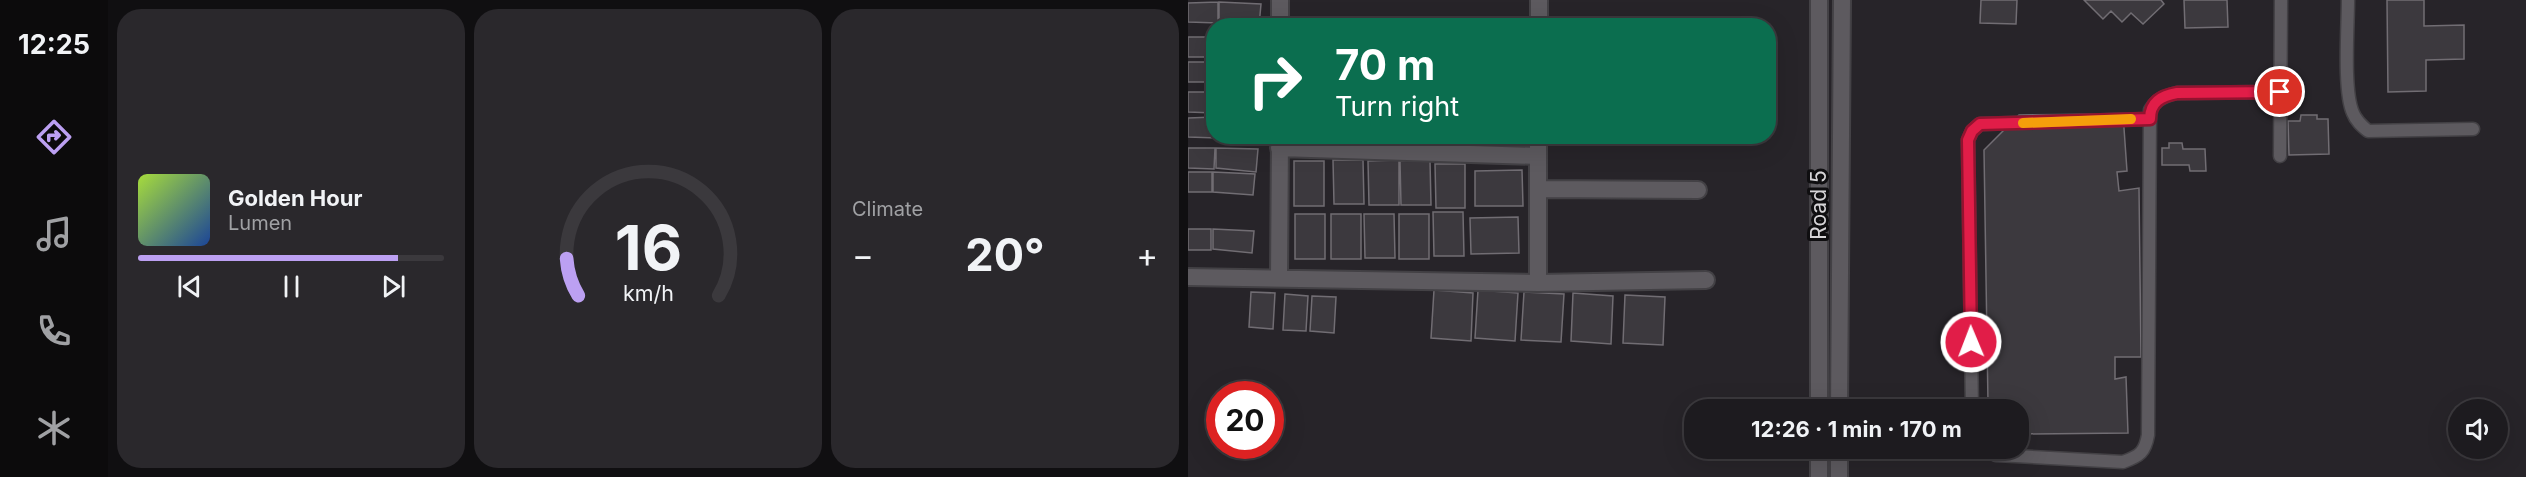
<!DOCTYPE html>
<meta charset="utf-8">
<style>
:root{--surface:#1d1b1f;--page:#2a282c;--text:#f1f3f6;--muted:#a0a1a4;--line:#3b393d;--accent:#bca0f2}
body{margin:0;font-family:Inter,sans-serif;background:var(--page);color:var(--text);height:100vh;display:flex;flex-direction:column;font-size:22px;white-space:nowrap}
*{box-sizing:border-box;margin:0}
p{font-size:20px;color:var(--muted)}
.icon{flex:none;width:33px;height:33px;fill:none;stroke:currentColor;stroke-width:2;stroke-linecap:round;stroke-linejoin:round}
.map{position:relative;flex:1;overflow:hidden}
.side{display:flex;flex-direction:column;gap:9px;padding:9px;background:#100f11;width:1080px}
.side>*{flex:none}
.top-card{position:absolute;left:18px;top:18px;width:570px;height:126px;border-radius:24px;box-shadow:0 6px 24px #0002,0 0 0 2px var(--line);background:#0b6e4f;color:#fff;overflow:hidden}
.fabs{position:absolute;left:1260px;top:399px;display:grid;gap:12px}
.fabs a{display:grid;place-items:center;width:60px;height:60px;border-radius:50%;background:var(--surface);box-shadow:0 6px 24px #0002,0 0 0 2px var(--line);font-size:30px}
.speed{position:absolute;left:18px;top:381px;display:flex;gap:12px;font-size:30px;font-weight:700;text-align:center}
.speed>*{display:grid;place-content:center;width:78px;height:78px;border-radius:50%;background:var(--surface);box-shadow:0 6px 24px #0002,0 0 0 2px var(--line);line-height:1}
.speed .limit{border:9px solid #d22;background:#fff;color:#111}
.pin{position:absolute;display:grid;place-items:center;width:51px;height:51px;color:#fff;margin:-26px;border:3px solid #fff;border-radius:50%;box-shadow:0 2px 6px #0007}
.me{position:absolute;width:66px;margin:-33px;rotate:359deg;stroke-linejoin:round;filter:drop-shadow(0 0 4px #0008)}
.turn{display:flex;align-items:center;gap:21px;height:126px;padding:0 30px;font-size:27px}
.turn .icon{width:78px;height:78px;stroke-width:2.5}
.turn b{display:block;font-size:42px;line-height:51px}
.big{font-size:45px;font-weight:700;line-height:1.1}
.side .card{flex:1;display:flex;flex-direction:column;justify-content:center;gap:9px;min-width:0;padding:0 21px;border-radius:24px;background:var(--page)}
.side .dial{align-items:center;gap:0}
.dial svg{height:156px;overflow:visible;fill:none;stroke:var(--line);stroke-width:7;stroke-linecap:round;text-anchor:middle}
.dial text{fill:var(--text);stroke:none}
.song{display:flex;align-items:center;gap:18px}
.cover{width:72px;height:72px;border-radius:9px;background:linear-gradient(135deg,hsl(80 70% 55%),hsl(220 70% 35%))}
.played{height:6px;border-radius:3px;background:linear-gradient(90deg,var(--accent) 85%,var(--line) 85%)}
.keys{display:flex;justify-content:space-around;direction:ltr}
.heat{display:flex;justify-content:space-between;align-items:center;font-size:33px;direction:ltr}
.side .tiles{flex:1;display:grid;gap:9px;grid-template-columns:repeat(3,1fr)}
.trip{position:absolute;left:496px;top:399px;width:345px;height:60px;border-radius:24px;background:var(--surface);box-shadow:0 6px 24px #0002,0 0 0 2px var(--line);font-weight:700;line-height:60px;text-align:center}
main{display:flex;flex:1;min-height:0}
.tabs{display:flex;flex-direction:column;width:108px;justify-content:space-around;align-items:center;background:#0c0b0c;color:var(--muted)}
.tabs .icon{width:42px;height:42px}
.tabs .on{color:var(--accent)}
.tabs b{font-size:27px;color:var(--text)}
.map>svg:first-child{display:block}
.building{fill:#3c393e;stroke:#716d73;stroke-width:1.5}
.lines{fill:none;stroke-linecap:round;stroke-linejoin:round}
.service-casing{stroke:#434145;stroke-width:15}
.minor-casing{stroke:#434145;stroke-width:20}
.tertiary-casing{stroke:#434145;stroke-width:20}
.service{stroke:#5d5a5f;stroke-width:12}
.minor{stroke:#5d5a5f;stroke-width:16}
.tertiary{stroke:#5d5a5f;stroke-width:16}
.route-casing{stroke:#92132f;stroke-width:15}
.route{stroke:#e11d48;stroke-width:10}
.slow{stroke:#f59e0b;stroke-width:10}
.labels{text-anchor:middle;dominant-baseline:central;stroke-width:6;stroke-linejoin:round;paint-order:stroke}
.street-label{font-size:21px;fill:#d6d4d7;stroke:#0f0e10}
</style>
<main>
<nav class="tabs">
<b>12:25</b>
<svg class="icon on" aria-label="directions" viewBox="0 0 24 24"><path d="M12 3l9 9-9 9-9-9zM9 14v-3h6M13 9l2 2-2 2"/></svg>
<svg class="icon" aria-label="music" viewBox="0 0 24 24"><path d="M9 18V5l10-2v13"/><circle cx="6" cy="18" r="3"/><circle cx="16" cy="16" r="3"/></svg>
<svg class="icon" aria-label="phone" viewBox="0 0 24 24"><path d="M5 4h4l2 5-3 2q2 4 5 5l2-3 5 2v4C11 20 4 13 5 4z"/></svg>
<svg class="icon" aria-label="climate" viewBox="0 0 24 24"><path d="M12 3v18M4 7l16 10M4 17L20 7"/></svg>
</nav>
<section class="side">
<div class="tiles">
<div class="card">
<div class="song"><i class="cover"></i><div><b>Golden Hour</b><p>Lumen</p></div></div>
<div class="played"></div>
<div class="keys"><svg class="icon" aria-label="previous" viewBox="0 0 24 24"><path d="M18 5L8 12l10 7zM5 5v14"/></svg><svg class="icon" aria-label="pause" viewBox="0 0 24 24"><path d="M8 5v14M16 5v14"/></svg><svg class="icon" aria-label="next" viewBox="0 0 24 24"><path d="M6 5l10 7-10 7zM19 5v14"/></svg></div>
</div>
<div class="card dial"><svg viewBox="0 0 100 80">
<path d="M14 69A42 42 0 1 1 86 69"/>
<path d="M14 69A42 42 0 0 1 8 50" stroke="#bca0f2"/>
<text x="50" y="56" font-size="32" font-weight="700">16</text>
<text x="50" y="72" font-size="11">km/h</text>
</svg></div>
<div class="card"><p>Climate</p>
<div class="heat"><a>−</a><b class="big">20°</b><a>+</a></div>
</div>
</div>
</section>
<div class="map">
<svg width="1338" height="477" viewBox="0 0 1338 477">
<rect width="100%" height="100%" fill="#272429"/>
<path class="building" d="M793,0H829L828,24L792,23Z
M896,0H973L976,4L955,24L943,13L934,22L923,11L915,19Z
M996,0H1039L1040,27L997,28Z
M1199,0H1236V26L1276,25V59L1238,60V91L1200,92Z
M30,2V23L0,22V3Z
M31,2L73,4L71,26L31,22Z
M0,37H26V57H0Z
M0,62H26V82H0Z
M0,92H26V113L0,112Z
M935,114L939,171L929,172L931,191L951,188L953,357H927V379L938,377L940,433L831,434V410H806L800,403L796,150L831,115Z
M1113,115H1129V119H1140L1141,154L1101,155L1100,121H1112Z
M26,117V136L28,138L0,137V118Z
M30,136H70V140Z
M981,143H994L995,149H1017L1018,171H1002L1001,165H974V148H981Z
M0,148H27L26,169L0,168Z
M28,148L70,149L68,172L28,168Z
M145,160H175L176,204H146Z
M211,160V205H181L180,161Z
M106,161H136V206H106Z
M212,161H242L243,205H213Z
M247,164H277V208H248Z
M334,170L335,206H287V171Z
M0,172H24V192H0Z
M25,172L67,174L65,195L25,192Z
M245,212H275L276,256H246Z
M107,214H137V259H107Z
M143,214H173V259H143Z
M176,214H206L207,258H177Z
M211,214H241V259H211Z
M330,217L331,253L283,254L282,218Z
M0,229H23V250H0Z
M25,229L66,231L64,253L25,249Z
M246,290L285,293L283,341L243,338Z
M290,290L330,293L327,341L287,338Z
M63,292L87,293L85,329L61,327Z
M336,292L376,294L373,342L333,340Z
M385,293L425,296L423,344L383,341Z
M97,294L120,296L118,331L95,330Z
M437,295L477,297L475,345L435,343Z
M124,296L148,297L146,333L122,331Z"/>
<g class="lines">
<g class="service-casing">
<path id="service" d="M1160,0C1160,27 1155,91 1165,113C1168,121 1174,126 1180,131L1285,129
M1092,156L1093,0
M784,410L780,140L784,131L792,124L962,119
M794,448L808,455L935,462C952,456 957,452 960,435L962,110C969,99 976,96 989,93L1092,92"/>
</g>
<g class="minor-casing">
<path id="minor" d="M92,26V0
M351,26V0
M350,136V283L518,280
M91,148L350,156
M350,189L510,190
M0,277L350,283
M91,278L92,138"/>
</g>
<g class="tertiary-casing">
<path id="tertiary" d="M631,0V410
M651,410L654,0
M631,448V477
M651,477V448"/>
</g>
<use href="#service" class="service"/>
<use href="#minor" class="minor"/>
<use href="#tertiary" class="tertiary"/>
</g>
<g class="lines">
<g class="route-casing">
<path id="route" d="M783,342L780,140L784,131L792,124L962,119C962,102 973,96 989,93L1092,92"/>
</g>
<use href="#route" class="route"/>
<path class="slow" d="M835,123L943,119"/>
</g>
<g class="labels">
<g class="street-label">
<text transform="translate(630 205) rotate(-90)">Road 5</text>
</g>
</g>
</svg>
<div class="fabs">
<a><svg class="icon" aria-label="sound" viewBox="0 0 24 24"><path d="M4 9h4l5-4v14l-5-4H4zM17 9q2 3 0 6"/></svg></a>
</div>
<div class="speed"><div class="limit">20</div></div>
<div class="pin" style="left:1092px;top:92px;background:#d93025"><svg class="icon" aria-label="arrive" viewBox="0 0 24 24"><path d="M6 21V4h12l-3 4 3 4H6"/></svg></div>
<svg class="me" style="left:783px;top:342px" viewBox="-20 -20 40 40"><circle r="17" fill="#e11d48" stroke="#fff" stroke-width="3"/><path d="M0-11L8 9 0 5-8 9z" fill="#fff"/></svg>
<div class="trip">12:26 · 1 min · 170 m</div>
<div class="top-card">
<div class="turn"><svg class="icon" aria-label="right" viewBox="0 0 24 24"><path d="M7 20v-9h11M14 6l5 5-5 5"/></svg><div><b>70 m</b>Turn right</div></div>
</div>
</div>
</main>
